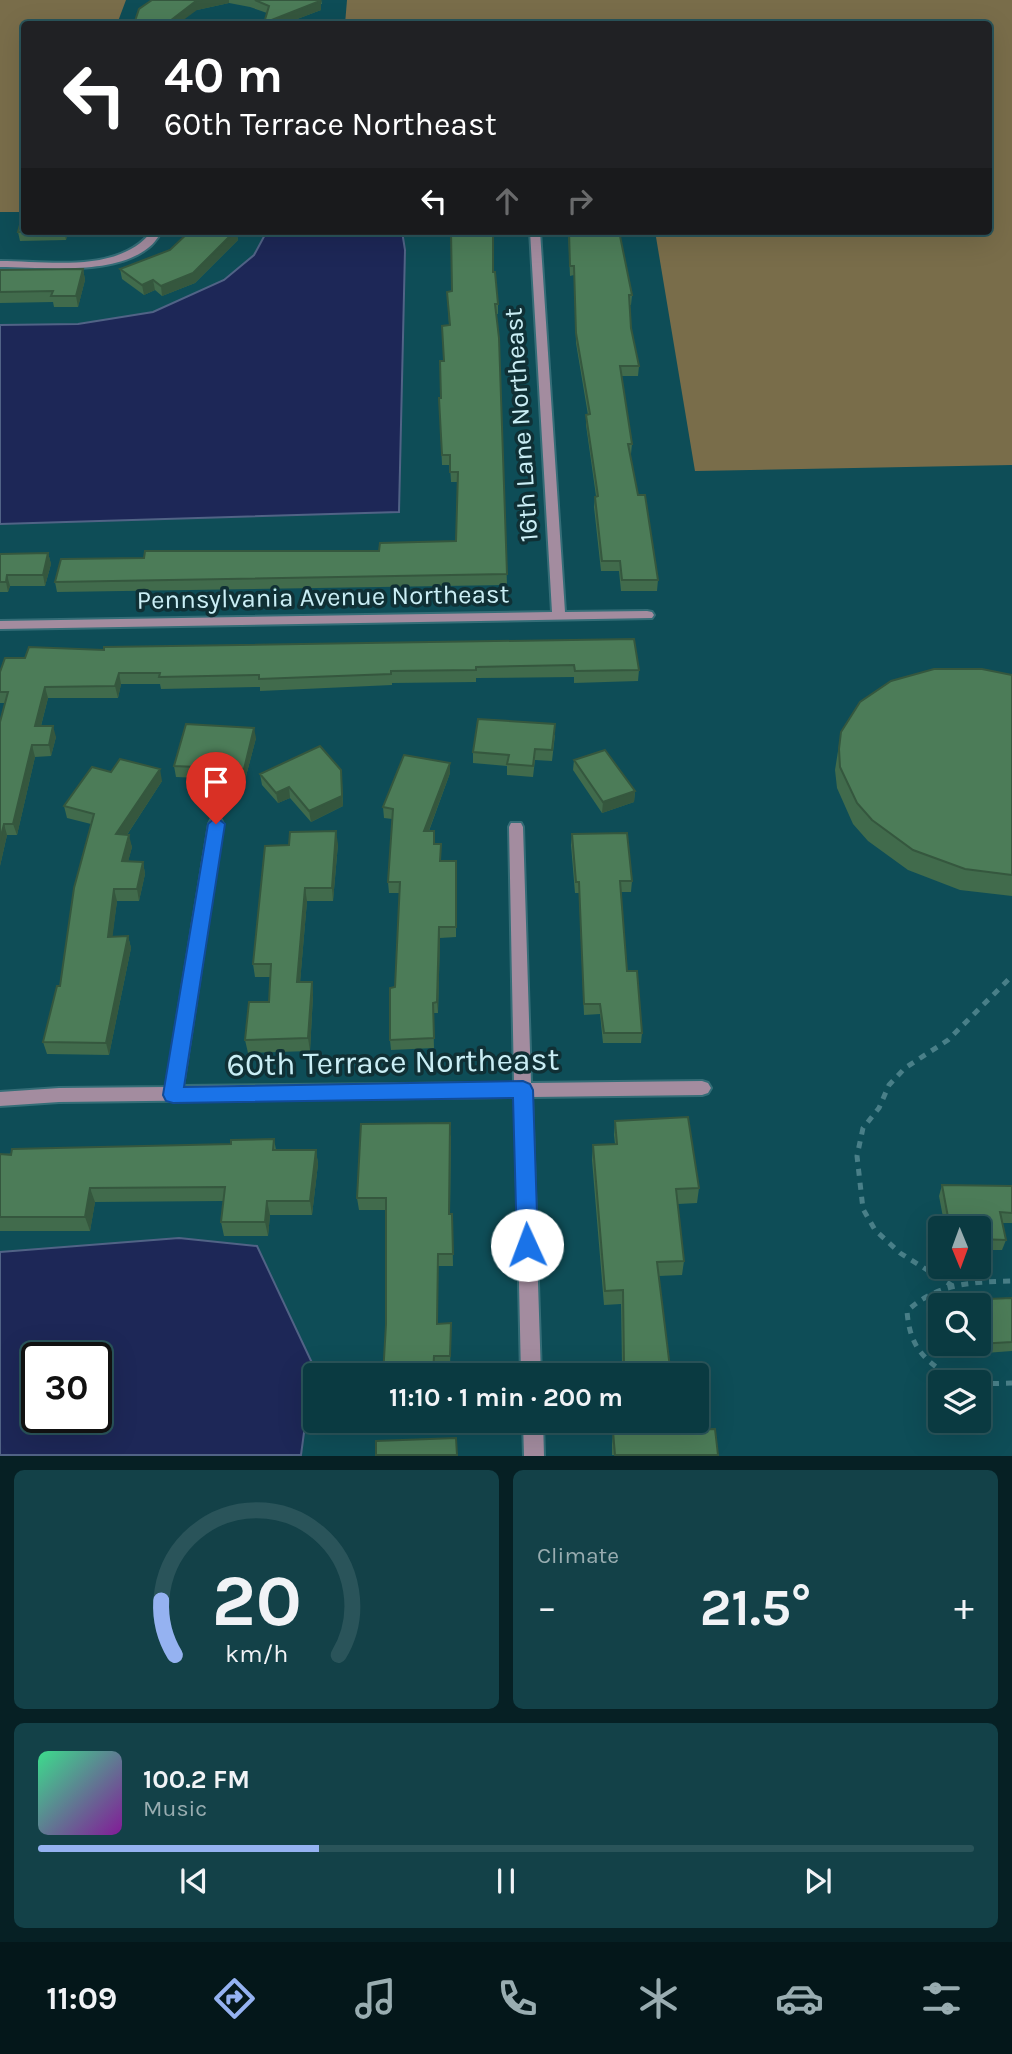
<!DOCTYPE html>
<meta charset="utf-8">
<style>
:root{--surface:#0a3a41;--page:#134148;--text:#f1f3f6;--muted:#99adb1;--line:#2a545a;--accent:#95b2f1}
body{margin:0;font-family:Karla,sans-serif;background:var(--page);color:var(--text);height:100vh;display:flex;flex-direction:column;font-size:26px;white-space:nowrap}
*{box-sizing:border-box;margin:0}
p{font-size:23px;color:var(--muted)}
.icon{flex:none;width:38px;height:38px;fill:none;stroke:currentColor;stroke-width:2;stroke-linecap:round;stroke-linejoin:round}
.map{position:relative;height:1456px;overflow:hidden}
.side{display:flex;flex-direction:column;gap:14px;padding:14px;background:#062024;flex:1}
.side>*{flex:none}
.guide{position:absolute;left:21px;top:21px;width:971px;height:214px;border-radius:7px;box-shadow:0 7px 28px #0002,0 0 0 2px var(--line);background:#202124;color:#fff;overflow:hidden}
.needle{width:46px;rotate:179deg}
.tools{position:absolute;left:928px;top:1216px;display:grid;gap:14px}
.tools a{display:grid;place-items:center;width:63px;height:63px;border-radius:7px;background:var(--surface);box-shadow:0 7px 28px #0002,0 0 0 2px var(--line);font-size:35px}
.speed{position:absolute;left:21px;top:1342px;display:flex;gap:14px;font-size:35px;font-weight:700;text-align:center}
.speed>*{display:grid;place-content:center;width:91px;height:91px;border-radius:50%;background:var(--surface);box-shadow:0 7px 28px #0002,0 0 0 2px var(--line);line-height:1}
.speed .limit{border:4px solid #111;border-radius:10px;background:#fff;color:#111}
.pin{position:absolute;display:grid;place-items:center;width:60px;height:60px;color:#fff;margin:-72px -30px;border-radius:50% 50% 50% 0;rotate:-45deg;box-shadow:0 0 7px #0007}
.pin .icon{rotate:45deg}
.me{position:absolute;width:77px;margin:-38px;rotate:358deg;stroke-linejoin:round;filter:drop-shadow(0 0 5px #0008)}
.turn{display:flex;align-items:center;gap:24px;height:147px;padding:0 28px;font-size:32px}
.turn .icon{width:91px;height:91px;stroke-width:2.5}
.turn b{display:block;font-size:49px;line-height:60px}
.lanes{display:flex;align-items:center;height:66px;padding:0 28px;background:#0003;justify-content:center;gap:35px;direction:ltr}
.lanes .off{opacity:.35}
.big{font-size:52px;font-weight:700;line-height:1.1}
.side .widget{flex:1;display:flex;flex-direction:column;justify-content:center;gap:10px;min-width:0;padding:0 24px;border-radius:10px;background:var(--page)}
.side .dial{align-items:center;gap:0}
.dial svg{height:182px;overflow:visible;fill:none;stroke:var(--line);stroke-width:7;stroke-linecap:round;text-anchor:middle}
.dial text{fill:var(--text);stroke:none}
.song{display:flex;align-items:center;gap:21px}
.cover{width:84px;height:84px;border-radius:10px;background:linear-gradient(135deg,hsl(150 70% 55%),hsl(290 70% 35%))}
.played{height:7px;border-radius:4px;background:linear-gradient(90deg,var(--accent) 30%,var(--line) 30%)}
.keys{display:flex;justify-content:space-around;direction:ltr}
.heat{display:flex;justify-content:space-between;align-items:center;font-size:38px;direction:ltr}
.side .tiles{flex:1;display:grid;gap:14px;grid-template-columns:1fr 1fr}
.widget:last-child{grid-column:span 2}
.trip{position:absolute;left:303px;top:1363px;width:406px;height:70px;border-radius:7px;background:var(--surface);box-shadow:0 7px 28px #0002,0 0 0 2px var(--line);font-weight:700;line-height:70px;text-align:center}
.dock{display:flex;height:112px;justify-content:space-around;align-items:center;background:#04171a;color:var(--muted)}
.dock .icon{width:49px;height:49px}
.dock .selected{color:var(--accent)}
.dock b{font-size:32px;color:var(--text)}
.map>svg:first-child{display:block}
.green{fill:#796d4a}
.water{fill:#1d2757;stroke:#516386;stroke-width:2;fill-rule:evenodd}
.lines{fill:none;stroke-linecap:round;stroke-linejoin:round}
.minor-casing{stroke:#346d77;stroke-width:4}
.path{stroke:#497f88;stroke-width:5;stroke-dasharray:7 7;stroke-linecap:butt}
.minor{fill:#a38c9f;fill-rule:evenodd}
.wall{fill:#416b4c}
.shaded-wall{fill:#35573e}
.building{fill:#4c7c58;stroke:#35573e;stroke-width:2}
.route{fill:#1a73e8;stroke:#114b97;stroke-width:2}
.labels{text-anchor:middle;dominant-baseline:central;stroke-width:7;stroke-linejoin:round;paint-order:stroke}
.street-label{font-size:26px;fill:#caeef5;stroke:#103035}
.near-street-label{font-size:32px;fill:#caeef5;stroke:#103035}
</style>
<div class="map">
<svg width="1012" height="1456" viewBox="0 0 1012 1456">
<rect width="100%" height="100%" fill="#0e4d57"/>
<path class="green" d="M0,0H126L117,24H24V212H0Z
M347,0H1012V465L695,471L655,231H989V24H345Z"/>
<path class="water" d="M267,231H402L405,250L399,512L0,524V325L78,324L153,312L224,280L254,255Z
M179,1238L257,1246L313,1365L301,1455H0V1252ZM37,1358H96V1418H37Z"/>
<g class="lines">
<g class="minor-casing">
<path id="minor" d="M152,231H162C158,237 154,244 148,248C113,276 43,267 0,267V261C48,261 119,274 152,231Z
M530,231H540L565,612L647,611L652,612L654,615L652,618L0,629V621L552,612Z
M216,819L221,820L223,824L183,1086L514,1083L509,827L511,823H521L523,827L531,1083L702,1081L708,1083L711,1088L708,1093L702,1095L532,1097L541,1376H521L515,1097L59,1102L0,1106V1092L59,1088L166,1087L209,824L211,820Z
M523,1421H543L544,1456H524Z"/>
</g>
<path class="path" d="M953,1286L900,1253L875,1230L863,1209L857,1156L863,1128L879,1108L889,1085L905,1068L948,1040L1012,976
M959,1382C927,1362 910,1351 907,1311C937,1283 973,1282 1012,1281
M978,1384L1012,1383"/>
<use href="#minor" class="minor"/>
</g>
<path class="wall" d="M152,0H321L322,4H320L321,10L284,24H264L267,13L250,7L229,3L197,10Z
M24,231H68L66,240L20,241L18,232Z
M190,231H236L238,240L195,283L162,296L155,290L144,295L122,279L120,269L170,250Z
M568,231H619L632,295L631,305H630L631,328L639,366L638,376H621L632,444L631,454H630L638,495L658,580L657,591H621L619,571H601L594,507L595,497L596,496L586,425V415H588L576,343L574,275L570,276Z
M83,269L85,280L78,307H54L53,302L0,303V270Z
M493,272L498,304V314H496L499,338L507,585L57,592L55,582L144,558L379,551L456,541L458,482H451L450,465H442L439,398H441L444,361L449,325L447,292L452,291Z
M48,553L51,564L45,586H10L8,592H0V554Z
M634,639L639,670L638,681L574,683V677L476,678V682L392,683V685L260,691V687L161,689L160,684H121L118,698H48L41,726L56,737L51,756L35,757L17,835H7L0,866L5,703H0V672L25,658L104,650Z
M1012,675V896L960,890L908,870L868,841L853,824L837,788L835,770L841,732Z
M555,735L552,761L535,760L533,777L507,775V766L473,763V752Z
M256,738L245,780L176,777L174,766Z
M574,760L635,791L634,802L602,813L573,770Z
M111,772L162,781L127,835L132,847L128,861L143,862L145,874L139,901H117L112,937L128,936L131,948L109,1055L47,1054L43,1042L60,986L91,824L67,818L64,806Z
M450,773L429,831L435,844H441V861L456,872V937L440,938L438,1013H433L434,1048L391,1050L390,1040L395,987L400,893H389L388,882L392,819L384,818L383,807Z
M260,774L342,781L343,806L311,822L290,798L278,803L262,785Z
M572,834L632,881L631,892H621L627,971L642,1033L641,1043H603L600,1014L584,1015L579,893H575L571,845Z
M338,844L333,901H307L300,982H312L313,995L310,1051L248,1053L245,1040L269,1002L271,977H255L253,964L265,846Z
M615,1121L699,1188L697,1203L678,1204L684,1261L682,1275L659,1276L671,1376H608L609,1366L622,1365L621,1304L604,1305L592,1160L593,1145L615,1144L614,1135Z
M451,1135L450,1214H452L453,1266H438V1324L451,1335L450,1367H435L386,1324V1210H359L357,1198Z
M274,1139L276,1150H316L318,1164L312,1215H270L268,1236H224L221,1222L224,1201L95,1202L90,1231H0V1154L231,1144Z
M942,1185L1012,1186V1223H1002L1006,1240L1002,1250H978V1228H945L939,1196Z
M1012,1298V1351L971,1354L968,1344H978V1306H961L963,1300Z
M612,1421H677L678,1430L718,1455H612V1444L613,1432Z"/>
<path class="shaded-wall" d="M202,0H229V3L197,10L178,24H166L196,1Z
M313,0H321V10L284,24H264V23Z
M64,231H68L66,240Z
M235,231H236L238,240L195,283L162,296L161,286Z
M83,269L85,280L78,307L76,296Z
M153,280L155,290L144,295L142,285Z
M48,553L51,564L45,586L43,575Z
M7,575L10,586L8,592L6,582Z
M119,673L121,684L118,698L115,686Z
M45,687L48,698L38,737L35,726Z
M53,726L56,737L51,756L49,745Z
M254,728L256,738L245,780L244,769Z
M32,745L35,757L17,835L13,824Z
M450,763V773L425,841L424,831Z
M160,769L162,781L119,847L116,834Z
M341,770L343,806L311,822L309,811Z
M289,787L290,798L278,803L276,793Z
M635,791L634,802L602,813L603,802Z
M4,824L7,835L0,866V840Z
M336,831L338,844L333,901L332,888Z
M129,835L132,847L125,874L122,861Z
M143,862L145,874L139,901L137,889Z
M305,888L307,901L299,995L297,982Z
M114,889L117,901L111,949L108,937Z
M439,927L440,938L438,1013L437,1002Z
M128,936L131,948L109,1055L106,1043Z
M312,982L313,995L310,1051L308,1038Z
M316,1150L318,1164L312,1215L310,1201Z
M90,1188L95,1202L90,1231L85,1217Z
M267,1201L270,1215L268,1236L265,1222Z
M438,1254V1335L437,1324Z"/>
<path class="building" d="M152,0H202L196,1L166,24H134L139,9Z
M255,0H317L320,1L264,23L269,6Z
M24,210V231H43L18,232Z
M190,231H235L193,273L161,286L153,280L142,285L120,269L170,250Z
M451,231H493V272H495L498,304H495L499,338L507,574L55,582L61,559L144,558L145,551H379L380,543L456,541L458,472H450V455H442L439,398H441L440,361H444L442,326L450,325L447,292L452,291Z
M569,231H619L632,295H629L631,328L639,366H620L632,444H628L638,495H645L658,580H622L620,561H602L595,497L598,496L586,415L590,414L576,333L574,266H570Z
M83,269L76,296H51L53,291L0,292V270Z
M48,553L43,575H7L6,582H0V554Z
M634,639L639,670L575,671L574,665L476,667V670L391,671V674L259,679V675L159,677L160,673H119L115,686L45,687L35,726H53L49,745H32L13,824H4L0,840V722L8,692H0V672L5,658H25L29,647L104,650V647Z
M934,669H982L1012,675V875L965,869L913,850L872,820L857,803L840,767L839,749L841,732L860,702L891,681Z
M478,719L555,724L552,750L535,749L533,766L507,764L509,755L473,752Z
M186,724L254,728L244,769L174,766Z
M320,746L341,770L342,796L309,811L289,787L276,793L260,774Z
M605,750L635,791L603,802L574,760Z
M404,755L450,763L424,831H434V844H441L440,861H456V927H439L437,1002L433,1003L434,1038L390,1040V988L395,987L400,882H388L393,809L383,807Z
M120,759L160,769L116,834L129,835L122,861L143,862L137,889H114L108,937L128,936L106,1043L43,1042L57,986H60L74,888L94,814L64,806L92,767L111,772Z
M336,831L332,888H305L297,982H312L308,1038L245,1040L249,1002H269L271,964H253L265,846L289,845L290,832Z
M627,833L632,881H620L627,971H637L642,1033H604L600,1004H584L579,882H576L572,834Z
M688,1117L699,1188L676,1189L684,1261L657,1262L671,1376H610L609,1366L624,1365L623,1290L605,1291L593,1145L617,1144L615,1121Z
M450,1123L449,1214H452L453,1254H438L437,1324L451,1323L450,1356H434L433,1376H383L386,1324V1198H357L361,1124Z
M274,1139L273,1150H316L310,1201H267L265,1222H221L225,1187L90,1188L85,1217H0V1154L11,1155L12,1149L231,1144V1140Z
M942,1185L1012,1186V1213L1000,1212L1006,1240L978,1239V1228H950Z
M1012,1298V1342L978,1344V1306H964L963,1300Z
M615,1421H677L678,1430L715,1429L718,1455H615L613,1431H616Z
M456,1438L457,1455H376V1441Z"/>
<path class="route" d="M216,817L225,824L184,1087L523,1081L530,1084L533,1090L538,1245L535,1252L527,1255L520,1252L517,1245L513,1098L173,1103L166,1101L163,1095L208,824Z"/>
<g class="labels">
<g class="street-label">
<text transform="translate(521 425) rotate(-94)">16th Lane Northeast</text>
<text transform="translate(323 597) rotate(-1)">Pennsylvania Avenue Northeast</text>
</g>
<g class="near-street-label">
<text transform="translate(393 1062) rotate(-1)">60th Terrace Northeast</text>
</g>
</g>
</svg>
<div class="tools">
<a><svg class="needle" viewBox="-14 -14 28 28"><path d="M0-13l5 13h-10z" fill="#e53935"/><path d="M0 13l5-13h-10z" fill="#99adb1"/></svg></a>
<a><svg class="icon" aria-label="search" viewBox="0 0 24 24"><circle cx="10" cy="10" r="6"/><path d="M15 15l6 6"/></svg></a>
<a><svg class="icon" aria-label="layers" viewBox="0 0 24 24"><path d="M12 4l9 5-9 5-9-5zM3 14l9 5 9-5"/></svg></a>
</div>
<div class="speed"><div class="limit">30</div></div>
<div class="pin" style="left:216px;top:824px;background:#d93025"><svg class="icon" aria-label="arrive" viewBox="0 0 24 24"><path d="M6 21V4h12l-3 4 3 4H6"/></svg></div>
<svg class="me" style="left:527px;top:1245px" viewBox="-20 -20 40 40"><circle r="19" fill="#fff"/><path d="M0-13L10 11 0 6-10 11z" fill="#1a73e8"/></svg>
<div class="trip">11:10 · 1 min · 200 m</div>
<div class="guide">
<div class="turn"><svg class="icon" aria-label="left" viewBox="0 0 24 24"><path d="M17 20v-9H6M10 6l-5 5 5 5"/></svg><div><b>40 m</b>60th Terrace Northeast</div></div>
<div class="lanes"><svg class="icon" aria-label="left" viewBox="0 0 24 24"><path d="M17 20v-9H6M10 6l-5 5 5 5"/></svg><svg class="icon off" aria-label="ahead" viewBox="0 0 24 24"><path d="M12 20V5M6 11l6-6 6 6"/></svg><svg class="icon off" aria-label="right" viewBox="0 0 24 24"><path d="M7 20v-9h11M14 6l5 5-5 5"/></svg></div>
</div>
</div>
<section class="side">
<div class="tiles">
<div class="widget dial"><svg viewBox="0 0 100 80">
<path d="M14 69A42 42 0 1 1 86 69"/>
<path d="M14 69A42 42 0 0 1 8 45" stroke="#95b2f1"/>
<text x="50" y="56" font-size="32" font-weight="700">20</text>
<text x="50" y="72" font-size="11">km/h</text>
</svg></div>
<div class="widget"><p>Climate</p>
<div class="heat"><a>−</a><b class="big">21.5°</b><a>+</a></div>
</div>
<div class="widget">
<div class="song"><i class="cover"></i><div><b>100.2 FM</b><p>Music</p></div></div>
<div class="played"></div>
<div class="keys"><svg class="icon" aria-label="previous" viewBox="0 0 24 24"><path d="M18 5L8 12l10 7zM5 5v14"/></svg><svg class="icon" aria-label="pause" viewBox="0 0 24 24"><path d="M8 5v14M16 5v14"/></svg><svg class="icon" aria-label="next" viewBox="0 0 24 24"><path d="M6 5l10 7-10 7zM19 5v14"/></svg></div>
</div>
</div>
</section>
<nav class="dock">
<b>11:09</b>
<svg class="icon selected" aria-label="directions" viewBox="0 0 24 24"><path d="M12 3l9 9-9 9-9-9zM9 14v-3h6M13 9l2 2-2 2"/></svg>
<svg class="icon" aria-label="music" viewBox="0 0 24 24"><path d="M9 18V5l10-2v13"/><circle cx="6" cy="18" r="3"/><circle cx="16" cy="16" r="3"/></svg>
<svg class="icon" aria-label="phone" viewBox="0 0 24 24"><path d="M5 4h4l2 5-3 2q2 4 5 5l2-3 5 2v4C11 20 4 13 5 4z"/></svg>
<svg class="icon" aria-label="climate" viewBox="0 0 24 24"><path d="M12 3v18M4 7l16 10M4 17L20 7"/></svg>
<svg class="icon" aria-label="car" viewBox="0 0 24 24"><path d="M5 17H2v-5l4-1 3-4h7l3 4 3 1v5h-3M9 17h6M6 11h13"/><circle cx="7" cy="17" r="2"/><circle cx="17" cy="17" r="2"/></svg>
<svg class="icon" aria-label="filters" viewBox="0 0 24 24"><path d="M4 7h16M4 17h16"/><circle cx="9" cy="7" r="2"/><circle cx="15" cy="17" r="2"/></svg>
</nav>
